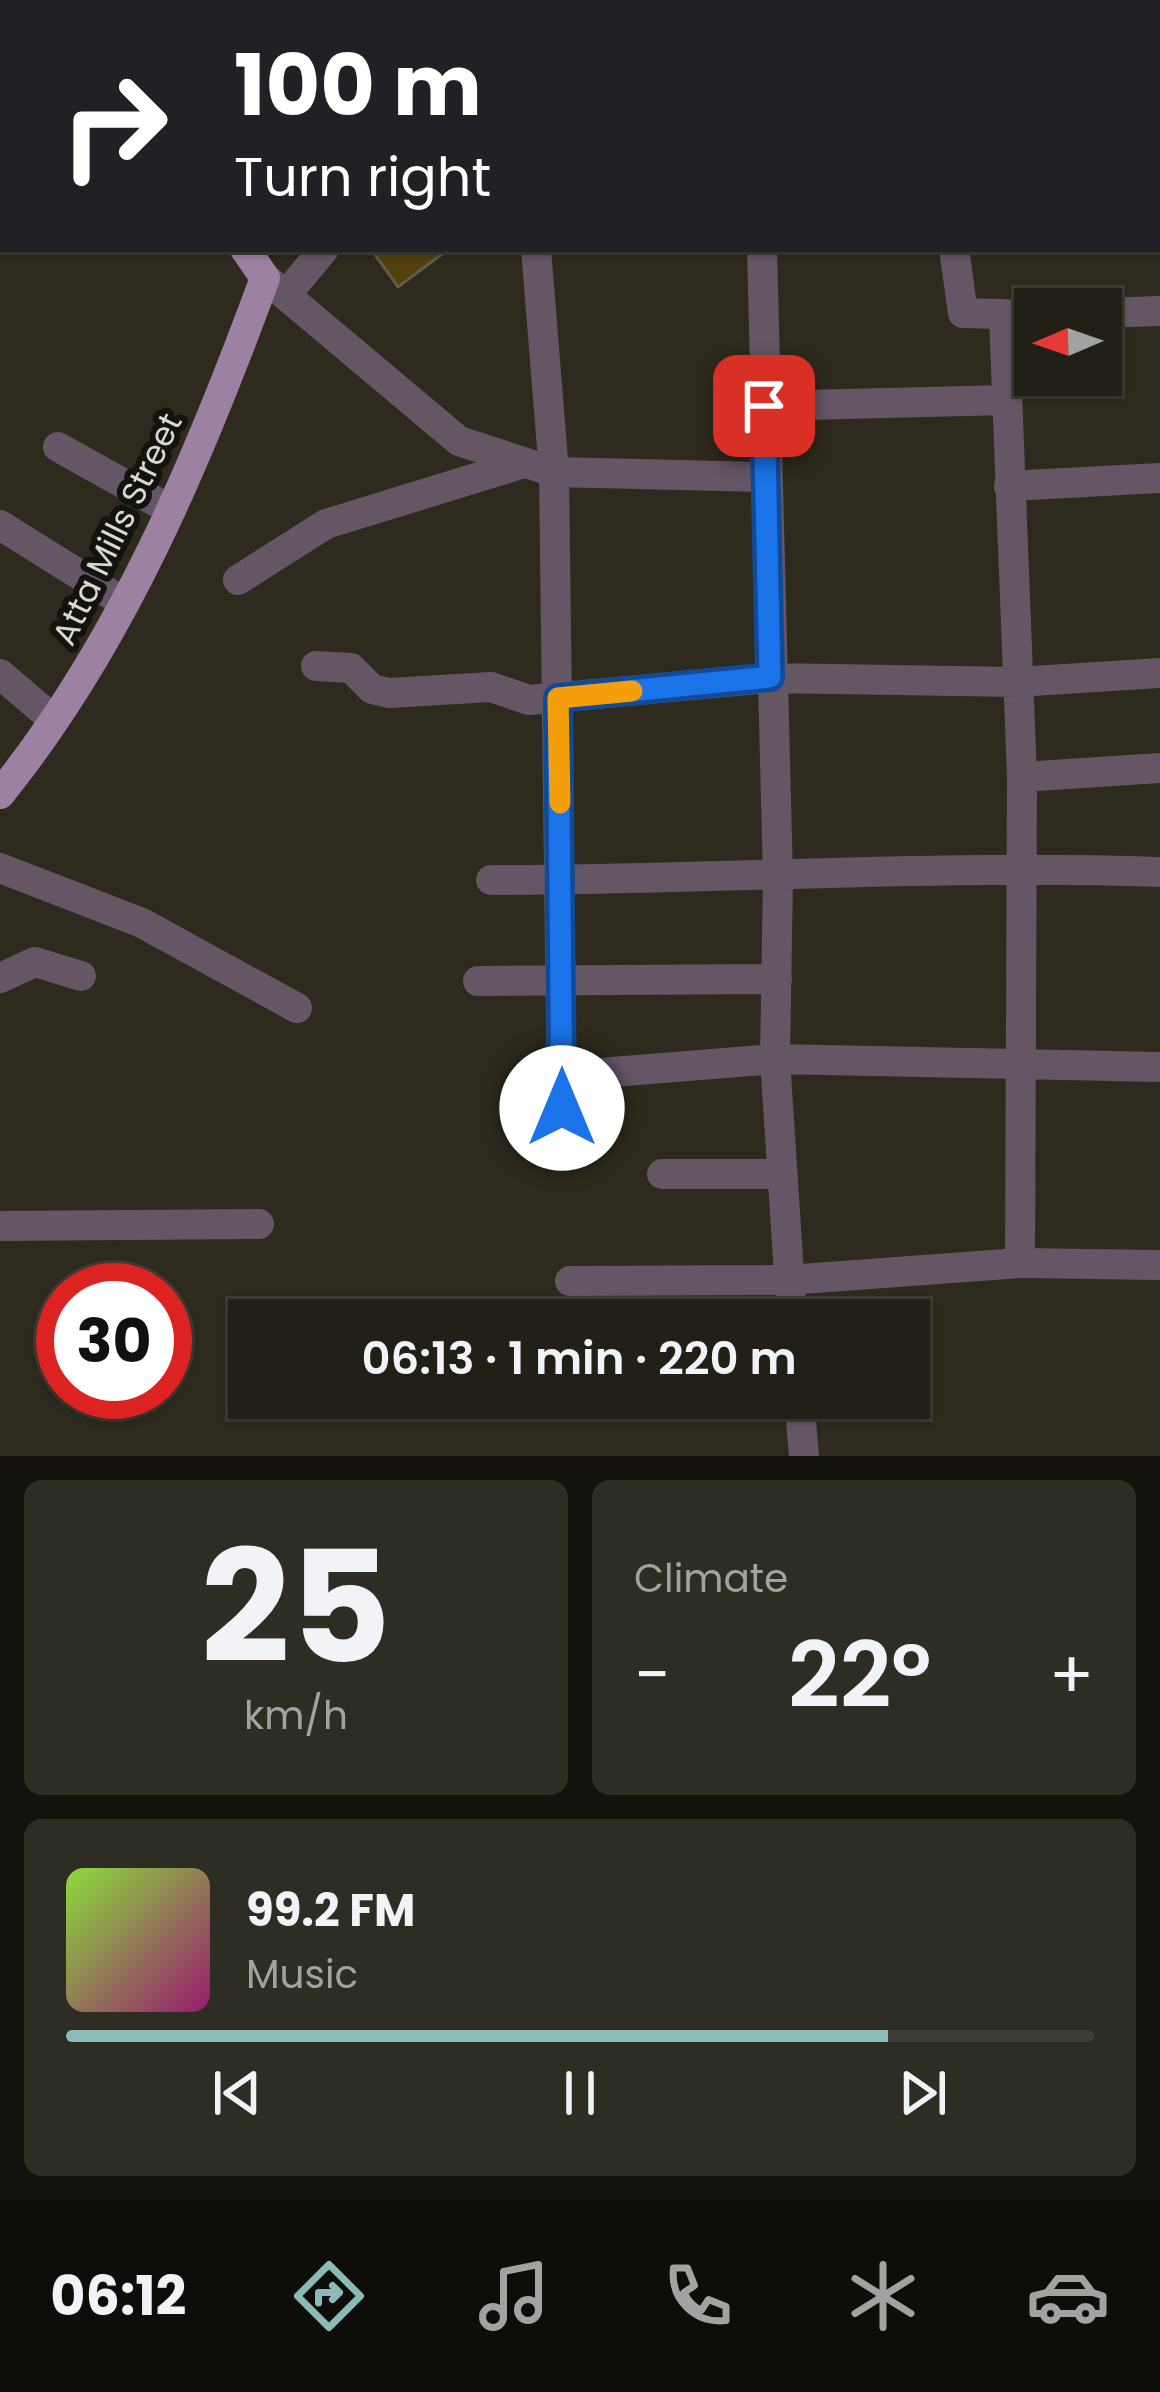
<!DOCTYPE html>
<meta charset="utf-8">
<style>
:root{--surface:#222016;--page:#2e2d23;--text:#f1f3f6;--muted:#a2a3a1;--line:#3f3e35;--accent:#8bbbb9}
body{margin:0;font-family:Poppins,sans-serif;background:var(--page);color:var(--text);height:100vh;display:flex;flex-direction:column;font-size:45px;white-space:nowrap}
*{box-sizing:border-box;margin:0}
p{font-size:39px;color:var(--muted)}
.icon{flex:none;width:66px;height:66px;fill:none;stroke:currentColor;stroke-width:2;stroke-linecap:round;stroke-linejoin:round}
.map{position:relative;height:1456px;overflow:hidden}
.panel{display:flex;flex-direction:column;gap:24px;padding:24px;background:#13120c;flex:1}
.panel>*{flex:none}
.top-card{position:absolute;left:0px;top:0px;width:1161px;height:252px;box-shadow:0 3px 9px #0004,0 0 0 3px var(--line);background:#202124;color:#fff;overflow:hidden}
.needle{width:78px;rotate:268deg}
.buttons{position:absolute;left:1014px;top:288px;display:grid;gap:24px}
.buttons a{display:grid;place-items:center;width:108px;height:108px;border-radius:0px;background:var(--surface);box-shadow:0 3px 9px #0004,0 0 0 3px var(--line);font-size:60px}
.speed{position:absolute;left:36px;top:1263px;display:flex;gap:24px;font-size:60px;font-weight:700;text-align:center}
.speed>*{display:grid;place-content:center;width:156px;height:156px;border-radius:50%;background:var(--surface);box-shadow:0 3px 9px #0004,0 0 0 3px var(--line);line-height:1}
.speed .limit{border:18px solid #d22;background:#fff;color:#111}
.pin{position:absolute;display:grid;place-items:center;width:102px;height:102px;color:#fff;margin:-51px;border-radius:24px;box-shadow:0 6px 18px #0006}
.me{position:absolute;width:132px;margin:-66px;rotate:0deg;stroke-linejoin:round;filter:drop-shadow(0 0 9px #0008)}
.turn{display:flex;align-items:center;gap:42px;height:252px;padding:0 36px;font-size:54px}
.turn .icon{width:156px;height:156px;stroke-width:2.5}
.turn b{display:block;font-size:84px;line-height:102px}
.big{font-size:90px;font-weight:600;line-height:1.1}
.panel .widget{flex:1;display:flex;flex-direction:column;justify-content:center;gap:18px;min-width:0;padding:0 42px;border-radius:18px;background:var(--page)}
.panel .dial{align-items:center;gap:0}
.dial b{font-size:156px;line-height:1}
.song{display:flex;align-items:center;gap:36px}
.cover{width:144px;height:144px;border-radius:18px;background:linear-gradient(135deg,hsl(90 70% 55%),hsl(320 70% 35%))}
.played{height:12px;border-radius:6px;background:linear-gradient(90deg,var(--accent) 80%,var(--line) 80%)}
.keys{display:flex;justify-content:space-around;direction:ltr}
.heat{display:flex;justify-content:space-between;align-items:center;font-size:66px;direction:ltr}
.panel .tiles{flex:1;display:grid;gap:24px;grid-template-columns:1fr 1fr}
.widget:last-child{grid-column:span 2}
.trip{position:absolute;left:228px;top:1299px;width:702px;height:120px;border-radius:0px;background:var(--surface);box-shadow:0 3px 9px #0004,0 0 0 3px var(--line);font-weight:600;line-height:120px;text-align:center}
.tabs{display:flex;height:192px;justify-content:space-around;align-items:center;background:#0e0d09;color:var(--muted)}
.tabs .icon{width:84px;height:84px}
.tabs .selected{color:var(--accent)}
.tabs b{font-size:54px;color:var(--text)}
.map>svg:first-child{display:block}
.green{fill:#233c21}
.building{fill:#52410e;stroke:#605b4e;stroke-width:3}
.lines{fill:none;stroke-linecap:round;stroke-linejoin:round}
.minor{stroke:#655666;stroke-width:30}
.major{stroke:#9e80a2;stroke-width:30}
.route-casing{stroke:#114b97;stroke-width:30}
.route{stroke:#1a73e8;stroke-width:21}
.slow{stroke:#f59e0b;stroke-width:21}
.labels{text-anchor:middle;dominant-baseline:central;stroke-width:12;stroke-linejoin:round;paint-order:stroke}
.street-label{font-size:33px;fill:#dbd8d1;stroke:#14120d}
</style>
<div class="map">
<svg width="1160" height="1456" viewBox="0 0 1160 1456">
<rect width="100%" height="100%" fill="#2e2a1e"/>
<path class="green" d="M232,0H533L228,3Z"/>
<path class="building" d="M371,249H439L442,254L398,287Z"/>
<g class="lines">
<path class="minor" d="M868,0V3
M585,3L590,0
M0,56L3,58
M1158,58H1160
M0,221L3,218
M536,249L554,472L562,1108
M762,249L778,878L775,1059L792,1320
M954,249L963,313L1035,315
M265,278L459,441L554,472L765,477
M286,295L324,249
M1101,313L1160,311
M1004,316L1022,777L1020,1263
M764,406L1006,400
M58,447L171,510
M1009,486L1160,478
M0,525L123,602
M238,580L326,524L521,464
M316,666L351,668L372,689L389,693L491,687L529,700L770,678L1017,682L1160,673
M0,674L54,720
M1022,777L1160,768
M0,868L142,923L297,1008
M491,880C714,880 937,864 1160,872
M0,978L35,962L81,976
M478,981L777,979
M562,1076L775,1059L1160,1067
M662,1174H780
M0,1226L259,1224
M570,1281L788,1280L1020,1263L1160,1265
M799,1398L804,1456"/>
<path class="major" d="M50,0L52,3
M0,794C122,643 199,458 265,278L245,249"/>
</g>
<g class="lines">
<g class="route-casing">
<path id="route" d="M562,1108L558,698L770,677L764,406"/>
</g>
<use href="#route" class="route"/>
<path class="slow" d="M560,803L558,698L632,691"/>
</g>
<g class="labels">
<g class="street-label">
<text transform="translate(117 529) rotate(-64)">Atta Mills Street</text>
</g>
</g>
</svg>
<div class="buttons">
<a><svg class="needle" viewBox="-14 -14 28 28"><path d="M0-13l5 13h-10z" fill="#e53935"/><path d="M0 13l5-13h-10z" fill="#a2a3a1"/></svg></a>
</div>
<div class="speed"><div class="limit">30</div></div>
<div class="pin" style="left:764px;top:406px;background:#d93025"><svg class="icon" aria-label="arrive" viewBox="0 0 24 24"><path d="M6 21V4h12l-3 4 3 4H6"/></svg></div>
<svg class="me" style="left:562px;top:1108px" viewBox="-20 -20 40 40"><circle r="19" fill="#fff"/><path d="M0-13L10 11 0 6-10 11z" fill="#1a73e8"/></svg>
<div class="trip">06:13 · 1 min · 220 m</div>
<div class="top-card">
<div class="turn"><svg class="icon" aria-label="right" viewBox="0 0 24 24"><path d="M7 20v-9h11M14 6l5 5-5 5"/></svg><div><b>100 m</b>Turn right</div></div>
</div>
</div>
<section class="panel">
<div class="tiles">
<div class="widget dial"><b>25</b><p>km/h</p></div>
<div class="widget"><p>Climate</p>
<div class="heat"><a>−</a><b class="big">22°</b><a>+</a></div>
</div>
<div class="widget">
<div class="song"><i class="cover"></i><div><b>99.2 FM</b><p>Music</p></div></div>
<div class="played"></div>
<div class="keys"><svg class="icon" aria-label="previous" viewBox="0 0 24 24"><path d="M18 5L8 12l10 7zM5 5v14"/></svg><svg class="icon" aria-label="pause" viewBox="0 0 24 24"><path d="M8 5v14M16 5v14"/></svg><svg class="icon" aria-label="next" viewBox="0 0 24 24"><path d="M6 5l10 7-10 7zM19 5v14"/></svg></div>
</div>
</div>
</section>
<nav class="tabs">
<b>06:12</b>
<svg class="icon selected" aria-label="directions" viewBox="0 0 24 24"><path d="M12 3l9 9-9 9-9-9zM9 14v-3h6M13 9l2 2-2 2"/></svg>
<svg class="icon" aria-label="music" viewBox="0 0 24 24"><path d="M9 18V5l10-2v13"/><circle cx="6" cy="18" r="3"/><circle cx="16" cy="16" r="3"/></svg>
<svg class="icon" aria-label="phone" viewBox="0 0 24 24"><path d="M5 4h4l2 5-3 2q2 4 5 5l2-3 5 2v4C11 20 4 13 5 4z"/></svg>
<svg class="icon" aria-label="climate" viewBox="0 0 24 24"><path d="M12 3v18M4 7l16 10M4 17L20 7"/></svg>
<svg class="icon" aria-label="car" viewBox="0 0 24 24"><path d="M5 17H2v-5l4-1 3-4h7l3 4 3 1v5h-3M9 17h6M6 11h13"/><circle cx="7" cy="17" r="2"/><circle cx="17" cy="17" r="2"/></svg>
</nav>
